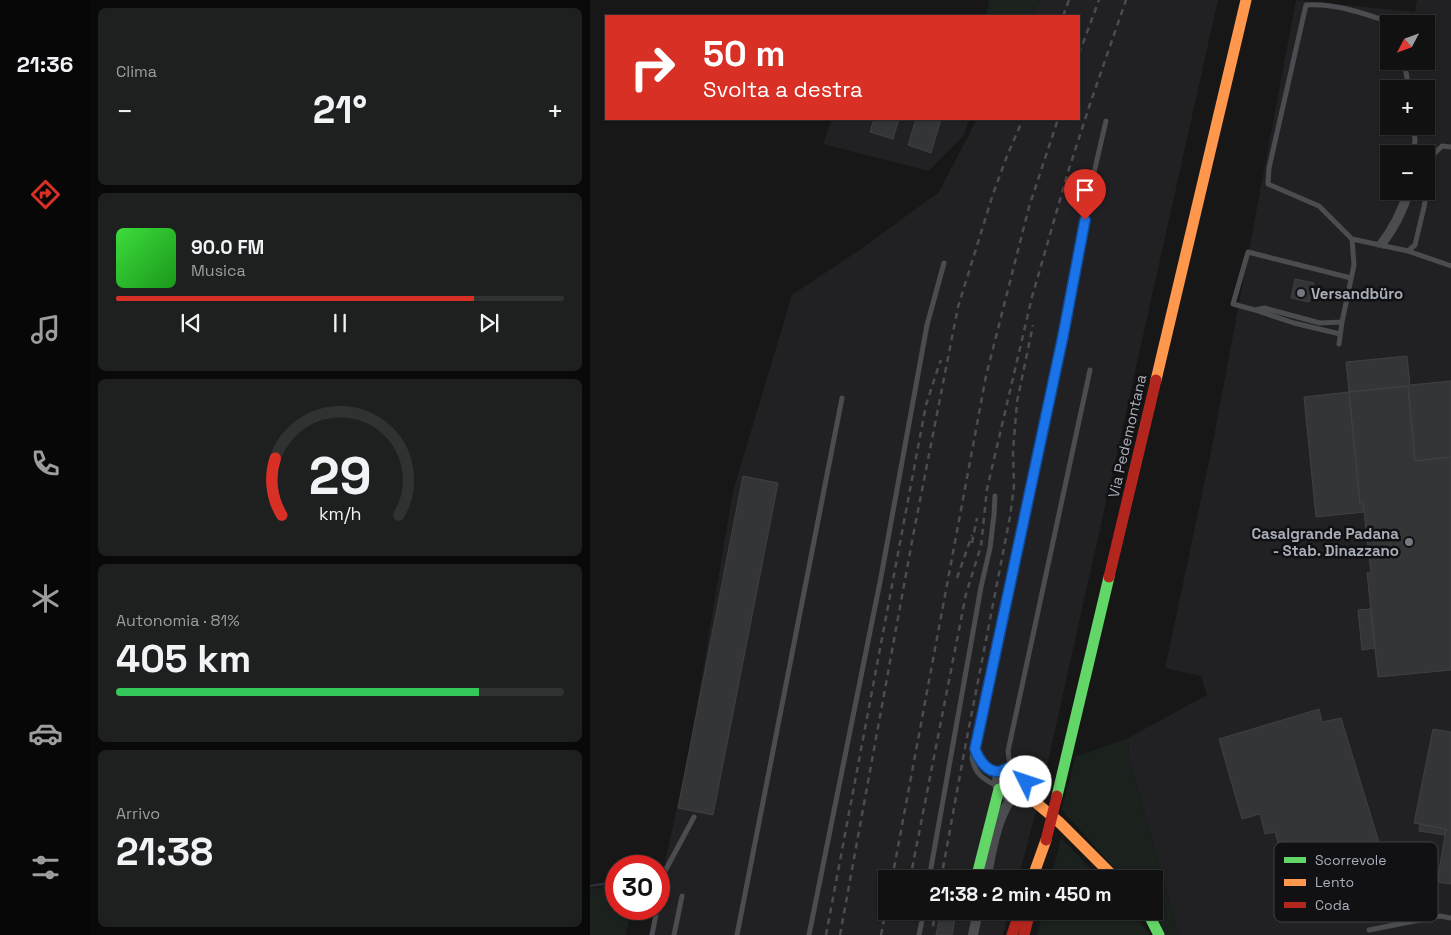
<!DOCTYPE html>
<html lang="it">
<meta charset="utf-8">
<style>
:root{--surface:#111;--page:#1e1f1f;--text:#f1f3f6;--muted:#9c9d9f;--line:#303131;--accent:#d93025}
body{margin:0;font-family:"Space Grotesk",sans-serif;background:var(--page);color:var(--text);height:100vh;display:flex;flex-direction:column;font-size:19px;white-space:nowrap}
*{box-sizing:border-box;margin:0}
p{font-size:16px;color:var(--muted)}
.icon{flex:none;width:28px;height:28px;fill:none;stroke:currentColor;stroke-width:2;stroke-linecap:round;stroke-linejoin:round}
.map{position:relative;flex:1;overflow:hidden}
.panel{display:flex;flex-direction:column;gap:8px;padding:8px;background:#090909;width:500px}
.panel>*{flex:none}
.banner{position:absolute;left:15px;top:15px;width:475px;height:105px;border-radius:0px;box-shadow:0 1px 4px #0004,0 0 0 1px var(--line);background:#d93025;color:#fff;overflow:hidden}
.needle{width:32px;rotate:229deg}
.buttons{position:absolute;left:790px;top:15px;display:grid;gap:10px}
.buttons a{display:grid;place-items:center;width:55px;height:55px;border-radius:0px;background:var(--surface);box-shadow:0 1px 4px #0004,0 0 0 1px var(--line);font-size:25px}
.speed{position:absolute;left:15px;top:855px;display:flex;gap:10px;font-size:25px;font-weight:700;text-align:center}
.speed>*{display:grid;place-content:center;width:65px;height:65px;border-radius:50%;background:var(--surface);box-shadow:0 1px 4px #0004,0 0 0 1px var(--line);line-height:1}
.speed .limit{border:8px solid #d22;background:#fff;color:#111}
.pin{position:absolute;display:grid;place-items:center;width:42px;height:42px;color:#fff;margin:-51px -21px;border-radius:50% 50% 50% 0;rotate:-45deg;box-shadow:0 0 5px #0007}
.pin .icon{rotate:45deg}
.me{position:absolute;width:55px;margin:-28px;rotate:311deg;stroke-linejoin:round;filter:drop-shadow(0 0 4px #0008)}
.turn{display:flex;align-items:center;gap:18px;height:105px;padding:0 15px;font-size:22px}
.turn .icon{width:65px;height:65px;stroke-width:2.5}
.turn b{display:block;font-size:35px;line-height:42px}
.big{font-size:38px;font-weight:700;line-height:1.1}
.panel .card{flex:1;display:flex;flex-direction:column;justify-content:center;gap:8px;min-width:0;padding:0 18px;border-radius:8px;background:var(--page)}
.panel .dial{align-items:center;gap:0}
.dial svg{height:130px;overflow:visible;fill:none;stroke:var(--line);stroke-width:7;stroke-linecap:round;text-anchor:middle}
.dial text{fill:var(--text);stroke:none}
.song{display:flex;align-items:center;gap:15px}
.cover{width:60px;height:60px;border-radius:8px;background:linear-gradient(135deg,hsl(120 70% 55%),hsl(120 70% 35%))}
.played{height:5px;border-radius:2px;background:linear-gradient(90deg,var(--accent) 80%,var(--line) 80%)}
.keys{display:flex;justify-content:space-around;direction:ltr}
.heat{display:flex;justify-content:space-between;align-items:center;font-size:28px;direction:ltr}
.charge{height:8px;border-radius:4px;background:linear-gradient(90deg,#34c759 81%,var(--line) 0)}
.trip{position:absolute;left:288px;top:870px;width:285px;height:50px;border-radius:0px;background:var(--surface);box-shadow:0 1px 4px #0004,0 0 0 1px var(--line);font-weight:700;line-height:50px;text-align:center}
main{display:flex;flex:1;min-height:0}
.dock{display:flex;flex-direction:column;width:90px;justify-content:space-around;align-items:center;background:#070707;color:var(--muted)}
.dock .icon{width:35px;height:35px}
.dock .current{color:var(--accent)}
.dock b{font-size:22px;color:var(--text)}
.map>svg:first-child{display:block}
.built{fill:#212124;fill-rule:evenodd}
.green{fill:#1b211c}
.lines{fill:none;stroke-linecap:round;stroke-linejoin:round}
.stream{stroke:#2a3239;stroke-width:2.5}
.building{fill:#343537;stroke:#3f4043}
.lane{stroke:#4b4c50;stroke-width:5}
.street{stroke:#4b4c50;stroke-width:10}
.fast{stroke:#63d668;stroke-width:11}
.slow{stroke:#ff974d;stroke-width:11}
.jam{stroke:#b3261e;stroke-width:11}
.rail{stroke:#4b4c4f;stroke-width:2.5;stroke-dasharray:6 5;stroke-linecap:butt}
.jam-bridge{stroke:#b3261e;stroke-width:11}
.route-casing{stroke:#114b97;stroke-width:12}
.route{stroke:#1a73e8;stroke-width:9}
.poi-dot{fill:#757880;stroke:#111113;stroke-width:2}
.labels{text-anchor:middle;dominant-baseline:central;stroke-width:5;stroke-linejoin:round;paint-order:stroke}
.poi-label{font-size:15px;font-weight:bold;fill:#a8adb8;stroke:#111113;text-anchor:start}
.street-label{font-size:15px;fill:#a8adb8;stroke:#111113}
.key{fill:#111113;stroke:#3e4045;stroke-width:1}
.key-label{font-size:14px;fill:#a8adb8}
</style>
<main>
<nav class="dock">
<b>21:36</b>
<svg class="icon current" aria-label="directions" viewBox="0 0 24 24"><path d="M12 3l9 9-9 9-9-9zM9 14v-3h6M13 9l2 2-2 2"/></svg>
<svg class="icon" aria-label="music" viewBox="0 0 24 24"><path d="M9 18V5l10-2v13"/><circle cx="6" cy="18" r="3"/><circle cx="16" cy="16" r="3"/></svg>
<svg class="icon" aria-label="phone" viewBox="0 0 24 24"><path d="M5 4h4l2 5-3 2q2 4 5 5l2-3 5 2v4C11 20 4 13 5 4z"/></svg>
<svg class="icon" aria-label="climate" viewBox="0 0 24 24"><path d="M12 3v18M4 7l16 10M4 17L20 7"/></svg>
<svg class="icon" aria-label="car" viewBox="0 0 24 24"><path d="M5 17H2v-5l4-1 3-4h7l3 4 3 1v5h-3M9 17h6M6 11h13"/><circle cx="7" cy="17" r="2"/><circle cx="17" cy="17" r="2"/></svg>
<svg class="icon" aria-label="filters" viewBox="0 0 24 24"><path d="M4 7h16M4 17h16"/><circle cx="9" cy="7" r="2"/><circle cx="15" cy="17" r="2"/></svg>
</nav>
<section class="panel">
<div class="card"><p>Clima</p>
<div class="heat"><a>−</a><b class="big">21°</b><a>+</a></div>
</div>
<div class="card">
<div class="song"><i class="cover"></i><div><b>90.0 FM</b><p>Musica</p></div></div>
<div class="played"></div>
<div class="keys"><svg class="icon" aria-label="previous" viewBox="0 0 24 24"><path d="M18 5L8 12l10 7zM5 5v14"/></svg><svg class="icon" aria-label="pause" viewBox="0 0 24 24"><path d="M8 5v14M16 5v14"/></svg><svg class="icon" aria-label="next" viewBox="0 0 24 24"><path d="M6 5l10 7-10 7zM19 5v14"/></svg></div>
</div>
<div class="card dial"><svg viewBox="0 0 100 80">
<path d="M14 69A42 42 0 1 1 86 69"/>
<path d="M14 69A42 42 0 0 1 10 34" stroke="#d93025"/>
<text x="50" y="56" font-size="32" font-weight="700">29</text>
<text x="50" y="72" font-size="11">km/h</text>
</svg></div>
<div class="card"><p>Autonomia · 81%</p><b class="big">405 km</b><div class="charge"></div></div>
<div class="card"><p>Arrivo</p><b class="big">21:38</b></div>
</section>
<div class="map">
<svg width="861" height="935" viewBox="0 0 861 935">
<rect width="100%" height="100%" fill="#171717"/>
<path class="built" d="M450,0H628L453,784L428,879H296V911H419L413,935H59L65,909H69V890L99,752L143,491L202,295L271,249L349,192L387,119H489V16H441Z
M706,0L825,12L827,0H861V935H589L539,758L538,738L617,695L611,676L575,668L622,447ZM799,24H836V61H799ZM799,89H836V126H799ZM799,154H836V191H799Z
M242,119H379L374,135L339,171L233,144Z"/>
<path class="green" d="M399,0H450L441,16H396Z
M538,738L539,759L589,935H573L569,916L564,910V879H534L472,810L485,757Z
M471,838L510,879H461Z
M26,885V909H41L36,935H0V889Z
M453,911H541L560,935H447Z"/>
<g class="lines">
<path class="stream" d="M0,886L26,882"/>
</g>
<path class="building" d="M284,119H309L303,139L280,132Z
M326,119H351L341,153L318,145Z
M705,279L724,283L719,302L701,298Z
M817,356L820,385L861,381V457L825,461L818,386L759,392L756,362Z
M818,386L825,461L861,457V670L788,677L777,573H781L773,502L770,503L759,392Z
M759,392L770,503L773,502L774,512L726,517L714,397Z
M153,476L188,483L123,815L88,808Z
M781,609L785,648L772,650L768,610Z
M729,709L732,722L751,718L799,875L731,894L705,903L685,832L675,834L670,814L652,819L629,739Z
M843,729L861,732V884L847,882L856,829L824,823Z
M830,824L856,829L855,835L829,831Z
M351,911L366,913L362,935H346Z"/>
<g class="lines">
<path class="lane" d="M814,61L819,89
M823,126L825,139L824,154
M762,239L729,206L678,184L679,168L716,5C746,3 776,14 805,24
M788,245C801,228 810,211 816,191
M793,246C806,229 815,212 821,191
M818,251L825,245L834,207L844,154L852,146L861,147
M665,310L704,323L750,334
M752,322L730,323L674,308L665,310L643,304L658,252L761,278
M749,344L752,322L764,265L762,239L818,251L861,266
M385,751C390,764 397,771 412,771
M420,767L418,751L500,370
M408,787C394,779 385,775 382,758L473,336L502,181L516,121
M339,879L391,587L400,548L404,515L405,496
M69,900L74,873L104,817
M779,930L850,916L861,918
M62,935L67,909
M84,935L92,896
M147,935L252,398
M219,935L291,577L337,325L354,263
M329,935L334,911"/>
<path class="street" d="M407 782a14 14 0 1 1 28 0a14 14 0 1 1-28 0Z
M396,879C401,856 407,812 424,796
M383,935L388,911"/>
<path class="fast" d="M467,796L519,577
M386,879L409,789
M557,911L569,935"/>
<path class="slow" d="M566,380L656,0
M432,791L469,822L526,879
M442,879L456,840"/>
<path class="jam" d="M519,577L566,380
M422,935L430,911
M434,935L440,911"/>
<path class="rail" d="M473,16L479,0
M489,54L509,0
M382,543L387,518
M367,578L382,535
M302,879L396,376L439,207L468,119
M320,879L376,594L391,546L397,489L442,297L478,172L500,104L536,0
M351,879L374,753L420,517L424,486L423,451L427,402L443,325
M343,926L345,911
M236,935L336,405L348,368L351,360
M250,935L323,536L368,307L403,194L417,156L433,119
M291,935L296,909"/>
<path class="jam-bridge" d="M456,840L467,796"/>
</g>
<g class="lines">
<g class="route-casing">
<path id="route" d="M436,782C434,774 429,766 419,768C416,768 414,770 411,771C398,774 389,760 385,749L473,336L495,220"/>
</g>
<use href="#route" class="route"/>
</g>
<g class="poi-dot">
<circle cx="711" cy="293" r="5"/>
<circle cx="819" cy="542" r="5"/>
</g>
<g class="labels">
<g class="poi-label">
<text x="721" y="293">Versandbüro</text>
<text x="809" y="533" text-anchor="end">Casalgrande Padana<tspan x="809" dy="17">- Stab. Dinazzano</tspan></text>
</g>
<g class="street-label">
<text transform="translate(537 436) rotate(-77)">Via Pedemontana</text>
</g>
</g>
<rect x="684" y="842" width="164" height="80" rx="8" class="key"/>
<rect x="694" y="857" width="22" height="6" fill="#63d668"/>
<rect x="694" y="879" width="22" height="7" fill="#ff974d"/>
<rect x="694" y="902" width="22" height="6" fill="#b3261e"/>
<g class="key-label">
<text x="725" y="865">Scorrevole</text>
<text x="725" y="887">Lento</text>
<text x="725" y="910">Coda</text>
</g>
</svg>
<div class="buttons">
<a><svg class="needle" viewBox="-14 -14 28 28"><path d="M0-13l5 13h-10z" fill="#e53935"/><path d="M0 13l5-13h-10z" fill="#9c9d9f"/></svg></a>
<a>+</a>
<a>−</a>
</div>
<div class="speed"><div class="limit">30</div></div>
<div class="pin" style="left:495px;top:220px;background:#d93025"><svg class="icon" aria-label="arrive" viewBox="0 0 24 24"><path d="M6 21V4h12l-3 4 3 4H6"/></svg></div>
<svg class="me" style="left:436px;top:782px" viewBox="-20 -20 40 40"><circle r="19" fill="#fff"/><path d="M0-13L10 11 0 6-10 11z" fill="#1a73e8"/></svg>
<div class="trip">21:38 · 2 min · 450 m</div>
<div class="banner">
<div class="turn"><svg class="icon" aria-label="right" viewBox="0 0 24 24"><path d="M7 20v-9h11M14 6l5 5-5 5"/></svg><div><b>50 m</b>Svolta a destra</div></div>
</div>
</div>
</main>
